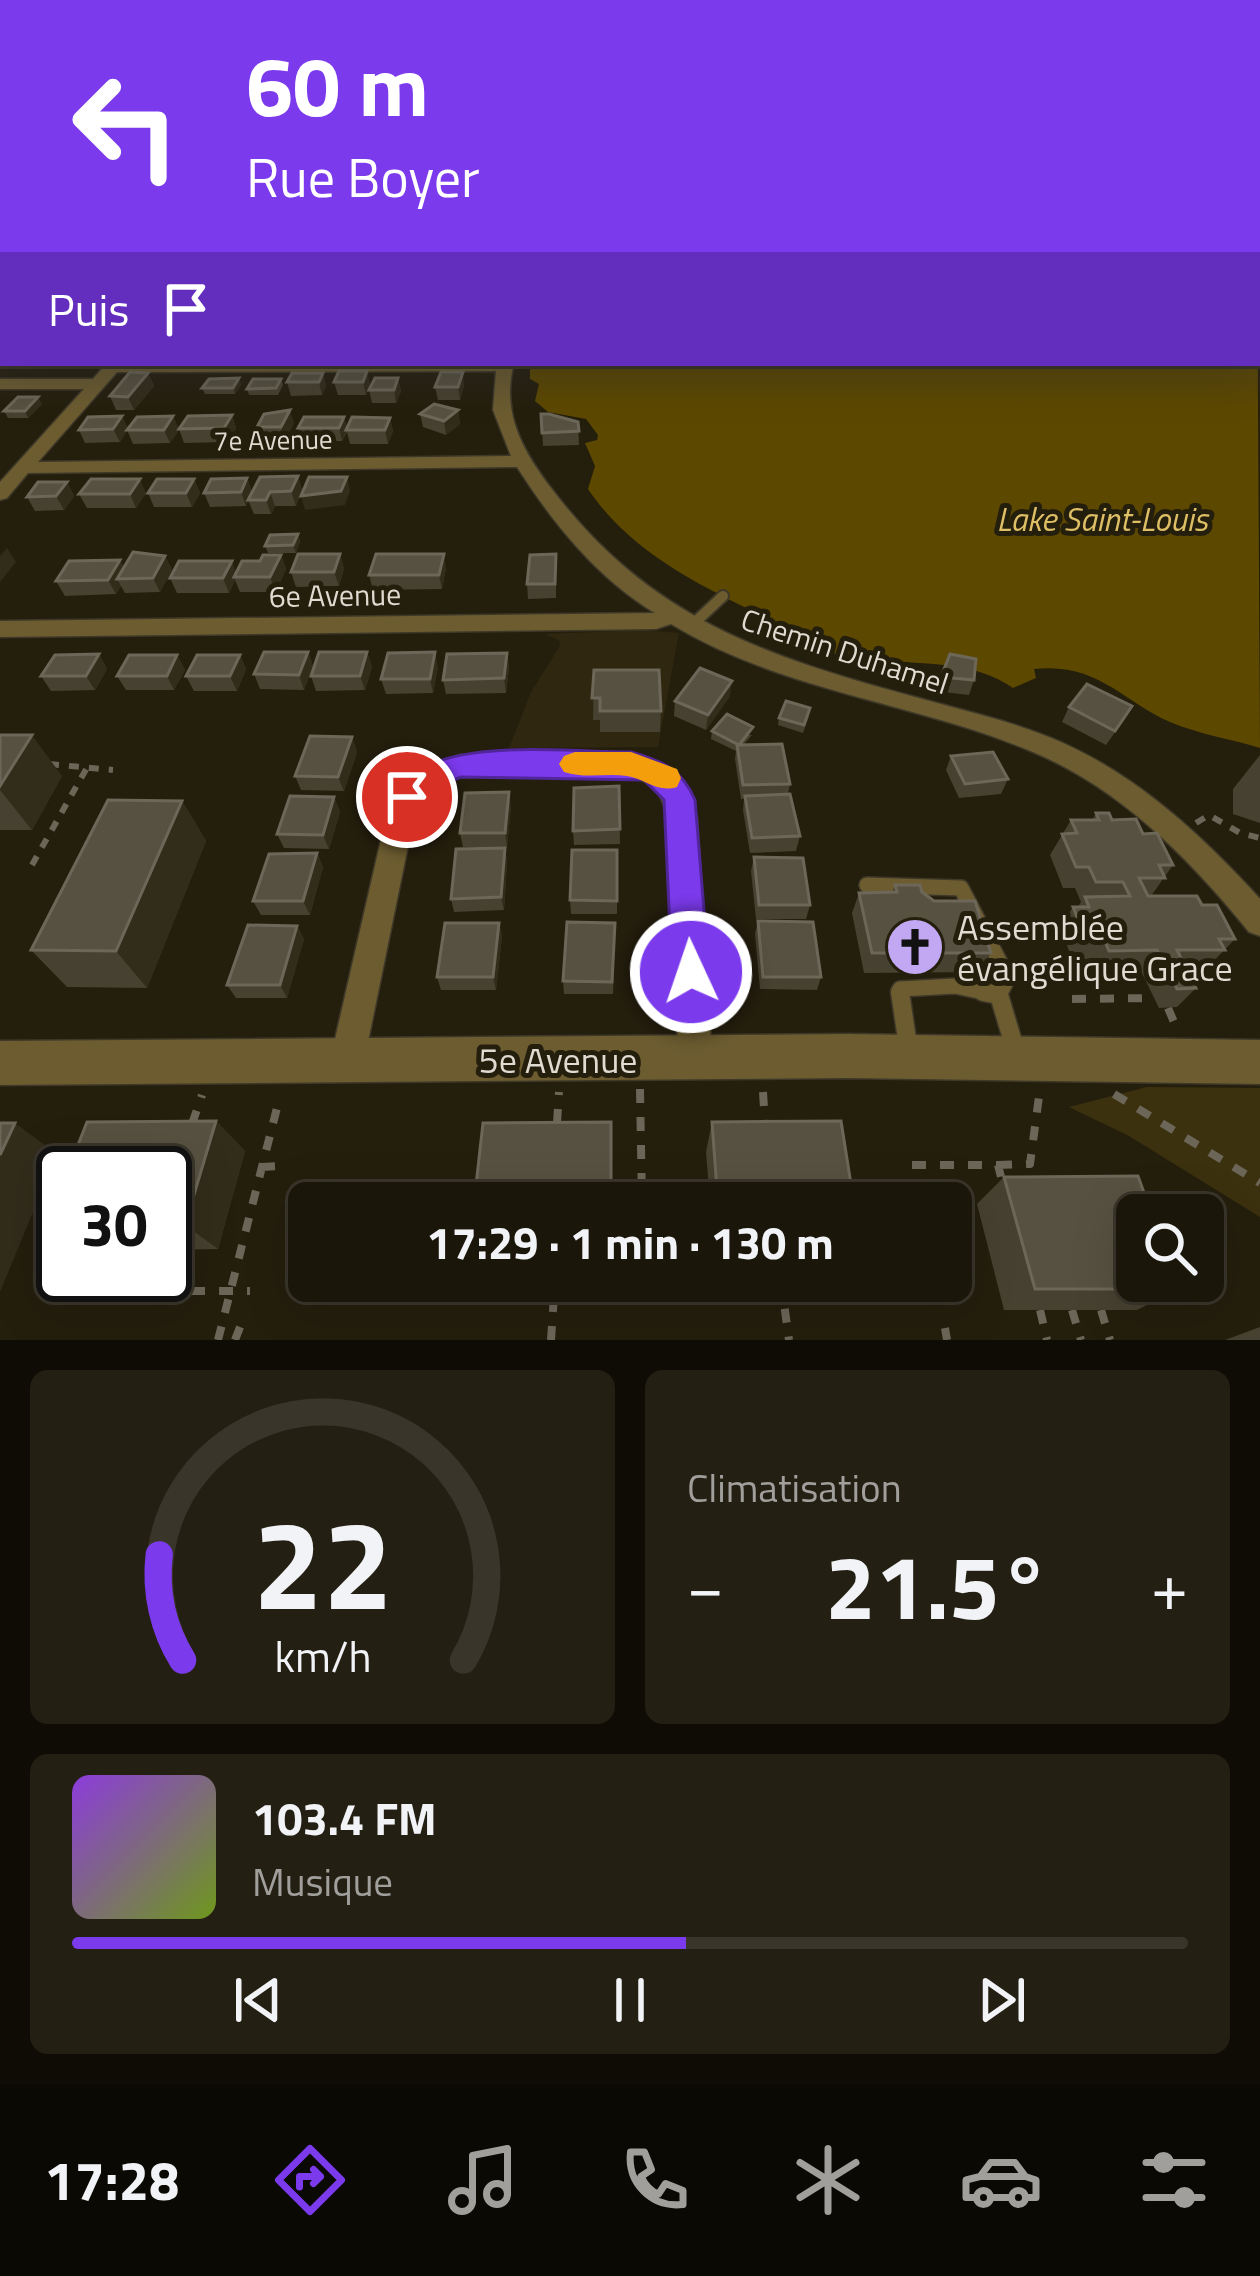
<!DOCTYPE html>
<html lang="fr">
<meta charset="utf-8">
<style>
:root{--surface:#1b160a;--page:#241f13;--text:#f1f3f6;--muted:#a09f9c;--line:#39352b;--accent:#7c3aed}
body{margin:0;font-family:"Titillium Web",sans-serif;background:var(--page);color:var(--text);height:100vh;display:flex;flex-direction:column;font-size:45px;white-space:nowrap}
*{box-sizing:border-box;margin:0}
p{font-size:39px;color:var(--muted)}
.icon{flex:none;width:66px;height:66px;fill:none;stroke:currentColor;stroke-width:2;stroke-linecap:round;stroke-linejoin:round}
.map{position:relative;height:1340px;overflow:hidden}
.side{display:flex;flex-direction:column;gap:30px;padding:30px;background:#0f0c06;flex:1}
.side>*{flex:none}
.hud{position:absolute;left:0px;top:0px;width:1260px;height:366px;box-shadow:0 12px 48px #0002,0 0 0 3px var(--line);background:#7c3aed;color:#fff;overflow:hidden}
.controls{position:absolute;left:1116px;top:1194px;display:grid;gap:24px}
.controls a{display:grid;place-items:center;width:108px;height:108px;border-radius:18px;background:var(--surface);box-shadow:0 12px 48px #0002,0 0 0 3px var(--line);font-size:60px}
.speed{position:absolute;left:36px;top:1146px;display:flex;gap:24px;font-size:60px;font-weight:700;text-align:center}
.speed>*{display:grid;place-content:center;width:156px;height:156px;border-radius:50%;background:var(--surface);box-shadow:0 12px 48px #0002,0 0 0 3px var(--line);line-height:1}
.speed .limit{border:6px solid #111;border-radius:18px;background:#fff;color:#111}
.pin{position:absolute;display:grid;place-items:center;width:102px;height:102px;color:#fff;margin:-51px;border:6px solid #fff;border-radius:50%;box-shadow:0 3px 12px #0007}
.me{position:absolute;width:132px;margin:-66px;rotate:357deg;stroke-linejoin:round;filter:drop-shadow(0 0 9px #0008)}
.turn{display:flex;align-items:center;gap:42px;height:252px;padding:0 48px;font-size:54px}
.turn .icon{width:156px;height:156px;stroke-width:2.5}
.turn b{display:block;font-size:84px;line-height:102px}
.then{display:flex;align-items:center;height:114px;padding:0 48px;background:#0003;gap:24px;font-size:45px}
.big{font-size:90px;font-weight:700;line-height:1.1}
.side .widget{flex:1;display:flex;flex-direction:column;justify-content:center;gap:18px;min-width:0;padding:0 42px;border-radius:18px;background:var(--page)}
.side .dial{align-items:center;gap:0}
.dial svg{height:312px;overflow:visible;fill:none;stroke:var(--line);stroke-width:7;stroke-linecap:round;text-anchor:middle}
.dial text{fill:var(--text);stroke:none}
.song{display:flex;align-items:center;gap:36px}
.cover{width:144px;height:144px;border-radius:18px;background:linear-gradient(135deg,hsl(270 70% 55%),hsl(80 70% 35%))}
.played{height:12px;border-radius:6px;background:linear-gradient(90deg,var(--accent) 55%,var(--line) 55%)}
.keys{display:flex;justify-content:space-around;direction:ltr}
.heat{display:flex;justify-content:space-between;align-items:center;font-size:66px;direction:ltr}
.side .tiles{flex:1;display:grid;gap:30px;grid-template-columns:1fr 1fr}
.widget:last-child{grid-column:span 2}
.trip{position:absolute;left:288px;top:1182px;width:684px;height:120px;border-radius:18px;background:var(--surface);box-shadow:0 12px 48px #0002,0 0 0 3px var(--line);font-weight:700;line-height:120px;text-align:center}
.dock{display:flex;height:192px;justify-content:space-around;align-items:center;background:#0b0904;color:var(--muted)}
.dock .icon{width:84px;height:84px}
.dock .active{color:var(--accent)}
.dock b{font-size:54px;color:var(--text)}
.map>svg:first-child{display:block}
.built{fill:#2f270f}
.green{fill:#3c310f}
.water{fill:#5d4800}
.lines{fill:none;stroke-linecap:round;stroke-linejoin:round}
.service-far2-casing{stroke:#3e3828;stroke-width:14}
.service-far1-casing{stroke:#3e3828;stroke-width:18}
.service-casing{stroke:#3e3828;stroke-width:21}
.minor-casing{stroke:#3e3828;stroke-width:3}
.tertiary-casing{stroke:#3e3828;stroke-width:3}
.path-far1{stroke:#6b6658;stroke-width:6;stroke-dasharray:10 10;stroke-linecap:butt}
.path{stroke:#6b6658;stroke-width:8;stroke-dasharray:14 14;stroke-linecap:butt}
.service-far2{stroke:#6c5c30;stroke-width:10}
.service-far1{stroke:#6c5c30;stroke-width:15}
.service{stroke:#6c5c30;stroke-width:18}
.minor{fill:#6c5c30;fill-rule:evenodd}
.tertiary{fill:#6c5c30;fill-rule:evenodd}
.wall{fill:#464130}
.shaded-wall{fill:#322c1b}
.building{fill:#575141;stroke:#6c6758;stroke-width:3}
.route{fill:#7c3aed;stroke:#51269a;stroke-width:3}
.slow{fill:#f59e0b}
.labels{text-anchor:middle;dominant-baseline:central;stroke-width:10;stroke-linejoin:round;paint-order:stroke}
.far-street-label{font-size:27px;fill:#dfdbd1;stroke:#241e0d}
.street-label{font-size:30px;fill:#dfdbd1;stroke:#241e0d}
.water-label{font-size:33px;font-style:italic;fill:#debf66;stroke:#241e0d}
.near-poi-label{font-size:36px;fill:#dfdbd1;stroke:#241e0d;text-anchor:start}
.near-street-label{font-size:36px;fill:#dfdbd1;stroke:#241e0d}
</style>
<div class="map">
<svg width="1260" height="1340" viewBox="0 0 1260 1340">
<rect width="100%" height="100%" fill="#241e0d"/>
<path class="built" d="M641,630L679,633L658,747L509,748L531,692L560,646L559,640L544,634Z"/>
<path class="green" d="M1147,1087L1260,1088V1217L1129,1136L1069,1107Z"/>
<path class="water" d="M1257,224L1260,748C1231,739 1198,734 1170,722C1121,700 1097,662 1034,669L1036,678L1013,688C975,662 935,665 890,661C874,660 858,652 843,657L788,636V628C714,592 635,559 588,489L595,466L585,443L597,440L598,435L586,419L548,412L535,401L539,384L530,379V370L536,363H1257Z"/>
<g class="lines">
<g class="service-far2-casing">
<path id="service-far2" d="M690,627L723,596"/>
</g>
<g class="service-far1-casing">
<path id="service-far1" d="M867,885L961,888L1008,978L999,995
M901,995L900,989L955,986L997,995"/>
</g>
<g class="service-casing">
<path id="service" d="M900,992L908,1046
M983,992L999,995L1016,1052"/>
</g>
<g class="minor-casing">
<path id="minor" d="M107,363H514C501,412 522,450 551,488C649,618 764,656 915,697C965,711 1016,722 1063,743C1136,776 1196,830 1250,888L1260,899V936L1249,932C1190,859 1121,789 1033,752C914,702 783,692 671,624L656,629L0,637V621L655,613C597,578 553,523 517,467L28,473L7,498L0,500V482L84,389H0V379H93ZM496,371L493,410L511,456L38,462L117,372Z
M631,754C669,763 688,780 697,818L712,1057L707,1069L695,1074L683,1069L678,1057L669,818L657,789L631,774L461,775L435,785L415,812L364,1061L359,1073L347,1078L335,1073L330,1061L388,809L415,769L460,755Z"/>
</g>
<g class="tertiary-casing">
<path id="tertiary" d="M848,1034L1260,1040V1084L848,1078L0,1085V1041Z"/>
</g>
<path class="path-far1" d="M49,764L113,770
M1196,823L1209,815L1240,833L1260,838
M32,865L89,764"/>
<path class="path" d="M1072,999L1154,998
M1168,1008L1177,1029
M640,1089L642,1203
M763,1092L765,1123
M1114,1094L1260,1183
M557,1123L559,1092
M192,1124L202,1095
M912,1165H998L1002,1181
M998,1165L1030,1164L1040,1089
M261,1167L283,1166
M145,1275L149,1288L161,1291H250
M781,1281L789,1340
M555,1290L634,1291L643,1281
M1040,1310L1047,1340
M1072,1310L1081,1340
M1101,1310L1110,1340
M945,1328L947,1340
M218,1340L280,1096
M235,1340L242,1322
M551,1340L555,1281"/>
<use href="#service-far2" class="service-far2"/>
<use href="#service-far1" class="service-far1"/>
<use href="#service" class="service"/>
<use href="#minor" class="minor"/>
<use href="#tertiary" class="tertiary"/>
</g>
<path class="wall" d="M12,363H47L44,366H13Z
M60,363H83L81,366L61,365Z
M339,371L370,384L366,395H338L334,382Z
M148,373L154,386L134,410H116L110,396Z
M323,373L326,386L322,395L291,396L287,382Z
M239,378L241,385L235,394H205L202,388Z
M398,378L401,391L396,403H372L369,390Z
M281,379L283,385L278,395H249L247,389Z
M464,385L460,400H438L435,387Z
M42,404L28,418H8L4,411Z
M458,410L460,424L446,435L423,427L420,414Z
M541,414L578,422L579,445L543,446Z
M232,415L236,428L229,442L184,443L179,429Z
M122,416L128,429L173,416L179,430L170,443L133,444L127,430L120,442L85,443L79,430Z
M344,417L347,428L390,418L393,431L388,444H350L347,432L342,441H302L298,428Z
M294,423L285,440L261,441L257,427Z
M298,476L302,490L296,506H275L271,514H254L248,500Z
M247,478L252,492L246,506L210,507L204,493Z
M194,479L200,493L192,507H154L148,493Z
M67,482L74,496L64,510L35,511L27,497Z
M146,493L136,508H87L79,494Z
M298,534L300,541L296,553H268L265,546Z
M340,554L344,569L339,586L296,587L291,572Z
M556,554V598L528,599L527,584Z
M281,555L286,569L276,592H240L235,580L229,593H177L170,578L236,572L260,561Z
M165,556L172,570L160,592L125,593L121,586L116,594L65,596L56,581L120,560L124,568Z
M446,568L442,589L373,590L369,575Z
M308,652L313,666L304,690L260,689L254,674Z
M367,652L372,667L365,690L316,691L311,676Z
M507,653L509,668L506,693L446,694L443,680Z
M99,654L107,669L95,690L51,691L41,676Z
M950,654L974,680L969,695L935,691Z
M177,655L185,670L174,690H126L117,676Z
M240,655L246,669L237,691H194L186,676Z
M438,667L433,693L386,694L381,679Z
M594,670L661,711L660,732H600V720H593Z
M730,696L706,730L674,716L675,701Z
M1069,707L1123,721L1106,745L1062,722Z
M809,716L803,733L778,725L779,718Z
M712,731L752,735L744,744L790,784L788,794L800,836L796,851L750,853L743,810L744,799H741L735,759L736,751L711,739Z
M0,735L62,776L32,830H0Z
M352,737L357,752L344,791L301,790L295,776Z
M1260,755V823L1233,814V789Z
M951,756L1008,779L1001,794L959,798L946,770Z
M619,786L620,844L574,845L573,831Z
M334,797L340,812L329,849L284,848L277,834Z
M182,801L206,841L147,988L67,987L31,950Z
M511,806L507,847H463L460,833Z
M1096,813L1143,834L1173,865L1151,896L1202,905L1235,939L1206,969H1187L1196,988L1177,1007L1159,1008L1140,969L1094,970L1089,959H1072L1060,927L1073,907H1078L1081,902L1075,888H1063L1050,855L1071,820H1092Z
M505,848L507,862L504,910L454,912L451,899Z
M617,850V914H571L570,900Z
M317,853L323,867L310,915H261L253,901Z
M754,857L810,905L806,919H756L751,871Z
M895,885L922,892L991,953L979,972L864,973L852,913L859,893L892,892Z
M758,921L821,977L817,990L760,989L755,934Z
M499,923L502,936L496,990H441L437,977Z
M297,926L304,939L287,998H236L227,985Z
M615,936L613,994H564L563,981Z
M216,1121L245,1151L218,1249L165,1250V1173Z
M712,1122L854,1203H710L706,1152Z
M1004,1177L1179,1289L1137,1310H1004L977,1204Z
M63,1183V1235L46,1226Z
M1260,1327V1340H1225Z"/>
<path class="shaded-wall" d="M367,371L370,384L366,395L363,382Z
M463,372L464,385L460,400L458,387Z
M148,373L154,386L134,410L128,397Z
M323,373L326,386L322,395L319,382Z
M239,378L241,385L235,394L233,388Z
M398,378L401,391L396,403L394,390Z
M38,397L42,404L28,418L25,411Z
M290,410L294,423L285,440L281,427Z
M458,410L460,424L446,435L444,421Z
M232,415L236,428L229,442L224,428Z
M122,416L128,429L120,442L113,429Z
M173,416L179,430L170,443L164,430Z
M344,417L347,430L342,441L339,428Z
M390,418L393,431L388,444L385,430Z
M298,476L302,490L296,506L291,491Z
M347,477L350,491L345,505L305,510L301,496Z
M247,478L252,492L246,506L241,492Z
M140,479L146,493L136,508L130,494Z
M194,479L200,493L192,507L186,493Z
M67,482L74,496L64,510L56,496Z
M270,492L275,506L271,514L266,500Z
M298,534L300,541L296,553L293,545Z
M7,548L16,562L0,582V556Z
M340,554L344,569L339,586L334,572Z
M444,554L446,568L442,589L439,575Z
M281,555L286,569L276,592L270,577Z
M165,556L172,570L160,592L153,578Z
M120,560L127,575L117,579L121,586L116,594L108,580Z
M232,561L237,575L234,577L235,580L229,593L223,578Z
M308,652L313,666L304,690L299,675Z
M367,652L372,667L365,690L360,676Z
M435,652L438,667L433,693L430,679Z
M507,653L509,668L506,693L504,678Z
M99,654L107,669L95,690L86,676Z
M177,655L185,670L174,690L167,676Z
M240,655L246,669L237,691L230,676Z
M732,681L730,696L706,730L708,715Z
M32,735L62,776L32,830L0,790V786Z
M352,737L357,752L344,791L338,777Z
M509,792L511,806L507,847L505,833Z
M334,797L340,812L329,849L323,835Z
M182,801L206,841L147,988L116,951Z
M505,848L507,862L504,910L501,897Z
M317,853L323,867L310,915L303,901Z
M499,923L502,936L496,990L493,977Z
M297,926L304,939L287,998L280,985Z
M216,1121L245,1151L218,1249L185,1225Z
M15,1123L57,1154L0,1292V1155Z"/>
<path class="building" d="M339,371H367L363,382H334Z
M130,372L148,373L128,397L110,396Z
M441,372H463L458,387H435Z
M292,373H323L319,382H287Z
M239,378L233,388H202L209,379Z
M375,378H398L394,390H369Z
M253,379H281L276,388L247,389Z
M18,397H38L25,411H4Z
M434,404L458,410L444,421L420,414Z
M290,410L281,427H257L264,414Z
M541,414H549L578,422L579,431L542,433Z
M232,415L224,428L179,429L188,416Z
M122,416L113,429L79,430L88,417Z
M173,416L164,430H127L137,417Z
M304,417H344L339,428H298Z
M352,417L390,418L385,430H346Z
M298,476L291,491L270,492L266,500H248L260,477Z
M309,477H347L341,491L301,496Z
M247,478L241,492L204,493L211,479Z
M91,479H140L130,494H79Z
M157,479H194L186,493H148Z
M38,482H67L56,496L27,497Z
M298,534L293,545L265,546L270,535Z
M133,552L165,556L153,578L117,579Z
M298,554H340L334,572H291Z
M376,554H444L439,575H369Z
M556,554L555,584H527L530,555Z
M263,555H281L270,577H234L242,561H260Z
M120,560L108,580L56,581L69,561Z
M179,561H232L223,578H170Z
M264,652H308L299,675L254,674Z
M319,652H367L360,676H311Z
M435,652L430,679H381L388,653Z
M507,653L504,678L443,680L447,654Z
M99,654L86,676H41L55,655Z
M950,654L976,659L974,680L941,677Z
M129,655H177L167,676H117Z
M197,655H240L230,676H186Z
M700,668L732,681L708,715L675,701Z
M594,670H659L661,711H600V698H592Z
M1087,684L1132,706L1115,731L1069,707Z
M786,701L810,708L804,725L779,718Z
M727,714L753,727L739,745L712,731Z
M0,735H32L0,786Z
M310,736L352,737L338,777L295,776Z
M782,744L790,784L743,785L737,745Z
M993,752L1008,779L965,784L951,756Z
M619,786L620,829L573,831L574,788Z
M509,792L505,833H460L465,793Z
M790,794L800,836L752,838L745,796Z
M290,796L334,797L323,835L277,834Z
M108,800L182,801L116,951L31,950Z
M1096,813H1109L1112,820L1136,819L1143,834L1157,833L1173,865H1159L1165,878H1139L1148,896H1197L1202,905H1217L1235,939H1219L1225,950H1177L1196,988L1177,989L1157,950L1109,951L1104,939H1086L1073,907H1089L1085,897L1130,896L1123,882H1096L1089,867H1076L1062,834L1077,833L1071,820H1099Z
M505,848L501,897L451,899L456,849Z
M572,850H617V901L570,900Z
M317,853L303,901H253L269,854Z
M754,857L803,858L810,905H759Z
M895,885H920L922,892L934,901H975L991,953H872L859,893L897,892Z
M758,921L813,922L821,977H763Z
M567,922L615,923L612,982L563,981Z
M445,923H499L493,977H437Z
M248,925L297,926L280,985H227Z
M216,1121L185,1225H165V1173H67L87,1122Z
M841,1121L854,1203H718L712,1122Z
M611,1122V1203H474L483,1123Z
M0,1123H15L0,1155Z
M1138,1176L1152,1215H1137V1281H1176L1179,1289H1035L1004,1177Z
M63,1183V1225L46,1226Z"/>
<linearGradient id="sky" x2="0" y2="1"><stop stop-color="#141007"/><stop offset="0.55" stop-color="#3f4140"/><stop offset="1" stop-color="#3f4140" stop-opacity="0"/></linearGradient>
<rect width="1260" height="411" fill="url(#sky)"/>
<path class="route" d="M631,752C662,761 682,769 695,800L709,972L704,985L691,990L678,985L672,972L664,800L644,780L461,777C435,786 418,813 396,806L391,797C424,732 568,753 631,752Z"/>
<path class="slow" d="M575,752H631L677,769L681,778L677,787C657,793 646,779 627,776C606,773 585,779 564,772L559,764L564,756Z"/>
<defs>
<g id="church-disc" transform="scale(3)"><circle r="9.5" fill="#c2a7f2" stroke="#241e0d"/><path d="M-1.2-6h2.4v3.5h3.3v2.4h-3.3V6h-2.4V-.1h-3.3v-2.4h3.3Z" fill="#111"/></g>
</defs>
<g fill-rule="evenodd">
<use href="#church-disc" x="915" y="947"/>
</g>
<g class="labels">
<g class="far-street-label">
<text transform="translate(273 439) rotate(-1)">7e Avenue</text>
</g>
<g class="street-label">
<text transform="translate(335 595) rotate(-1)">6e Avenue</text>
<text transform="translate(845 651) rotate(18)">Chemin Duhamel</text>
</g>
<g class="water-label">
<text x="1102" y="519">Lake Saint-Louis</text>
</g>
<g class="near-poi-label">
<text x="957" y="926">Assemblée<tspan x="957" dy="41">évangélique Grace</tspan></text>
</g>
<g class="near-street-label">
<text x="558" y="1059">5e Avenue</text>
</g>
</g>
</svg>
<div class="controls">
<a><svg class="icon" aria-label="search" viewBox="0 0 24 24"><circle cx="10" cy="10" r="6"/><path d="M15 15l6 6"/></svg></a>
</div>
<div class="speed"><div class="limit">30</div></div>
<div class="pin" style="left:407px;top:797px;background:#d93025"><svg class="icon" aria-label="arrive" viewBox="0 0 24 24"><path d="M6 21V4h12l-3 4 3 4H6"/></svg></div>
<svg class="me" style="left:691px;top:972px" viewBox="-20 -20 40 40"><circle r="17" fill="#7c3aed" stroke="#fff" stroke-width="3"/><path d="M0-11L8 9 0 5-8 9z" fill="#fff"/></svg>
<div class="trip">17:29 · 1 min · 130 m</div>
<div class="hud">
<div class="turn"><svg class="icon" aria-label="left" viewBox="0 0 24 24"><path d="M17 20v-9H6M10 6l-5 5 5 5"/></svg><div><b>60 m</b>Rue Boyer</div></div>
<div class="then">Puis<svg class="icon" aria-label="arrive" viewBox="0 0 24 24"><path d="M6 21V4h12l-3 4 3 4H6"/></svg></div>
</div>
</div>
<section class="side">
<div class="tiles">
<div class="widget dial"><svg viewBox="0 0 100 80">
<path d="M14 69A42 42 0 1 1 86 69"/>
<path d="M14 69A42 42 0 0 1 8 42" stroke="#7c3aed"/>
<text x="50" y="56" font-size="32" font-weight="700">22</text>
<text x="50" y="72" font-size="11">km/h</text>
</svg></div>
<div class="widget"><p>Climatisation</p>
<div class="heat"><a>−</a><b class="big">21.5°</b><a>+</a></div>
</div>
<div class="widget">
<div class="song"><i class="cover"></i><div><b>103.4 FM</b><p>Musique</p></div></div>
<div class="played"></div>
<div class="keys"><svg class="icon" aria-label="previous" viewBox="0 0 24 24"><path d="M18 5L8 12l10 7zM5 5v14"/></svg><svg class="icon" aria-label="pause" viewBox="0 0 24 24"><path d="M8 5v14M16 5v14"/></svg><svg class="icon" aria-label="next" viewBox="0 0 24 24"><path d="M6 5l10 7-10 7zM19 5v14"/></svg></div>
</div>
</div>
</section>
<nav class="dock">
<b>17:28</b>
<svg class="icon active" aria-label="directions" viewBox="0 0 24 24"><path d="M12 3l9 9-9 9-9-9zM9 14v-3h6M13 9l2 2-2 2"/></svg>
<svg class="icon" aria-label="music" viewBox="0 0 24 24"><path d="M9 18V5l10-2v13"/><circle cx="6" cy="18" r="3"/><circle cx="16" cy="16" r="3"/></svg>
<svg class="icon" aria-label="phone" viewBox="0 0 24 24"><path d="M5 4h4l2 5-3 2q2 4 5 5l2-3 5 2v4C11 20 4 13 5 4z"/></svg>
<svg class="icon" aria-label="climate" viewBox="0 0 24 24"><path d="M12 3v18M4 7l16 10M4 17L20 7"/></svg>
<svg class="icon" aria-label="car" viewBox="0 0 24 24"><path d="M5 17H2v-5l4-1 3-4h7l3 4 3 1v5h-3M9 17h6M6 11h13"/><circle cx="7" cy="17" r="2"/><circle cx="17" cy="17" r="2"/></svg>
<svg class="icon" aria-label="filters" viewBox="0 0 24 24"><path d="M4 7h16M4 17h16"/><circle cx="9" cy="7" r="2"/><circle cx="15" cy="17" r="2"/></svg>
</nav>
